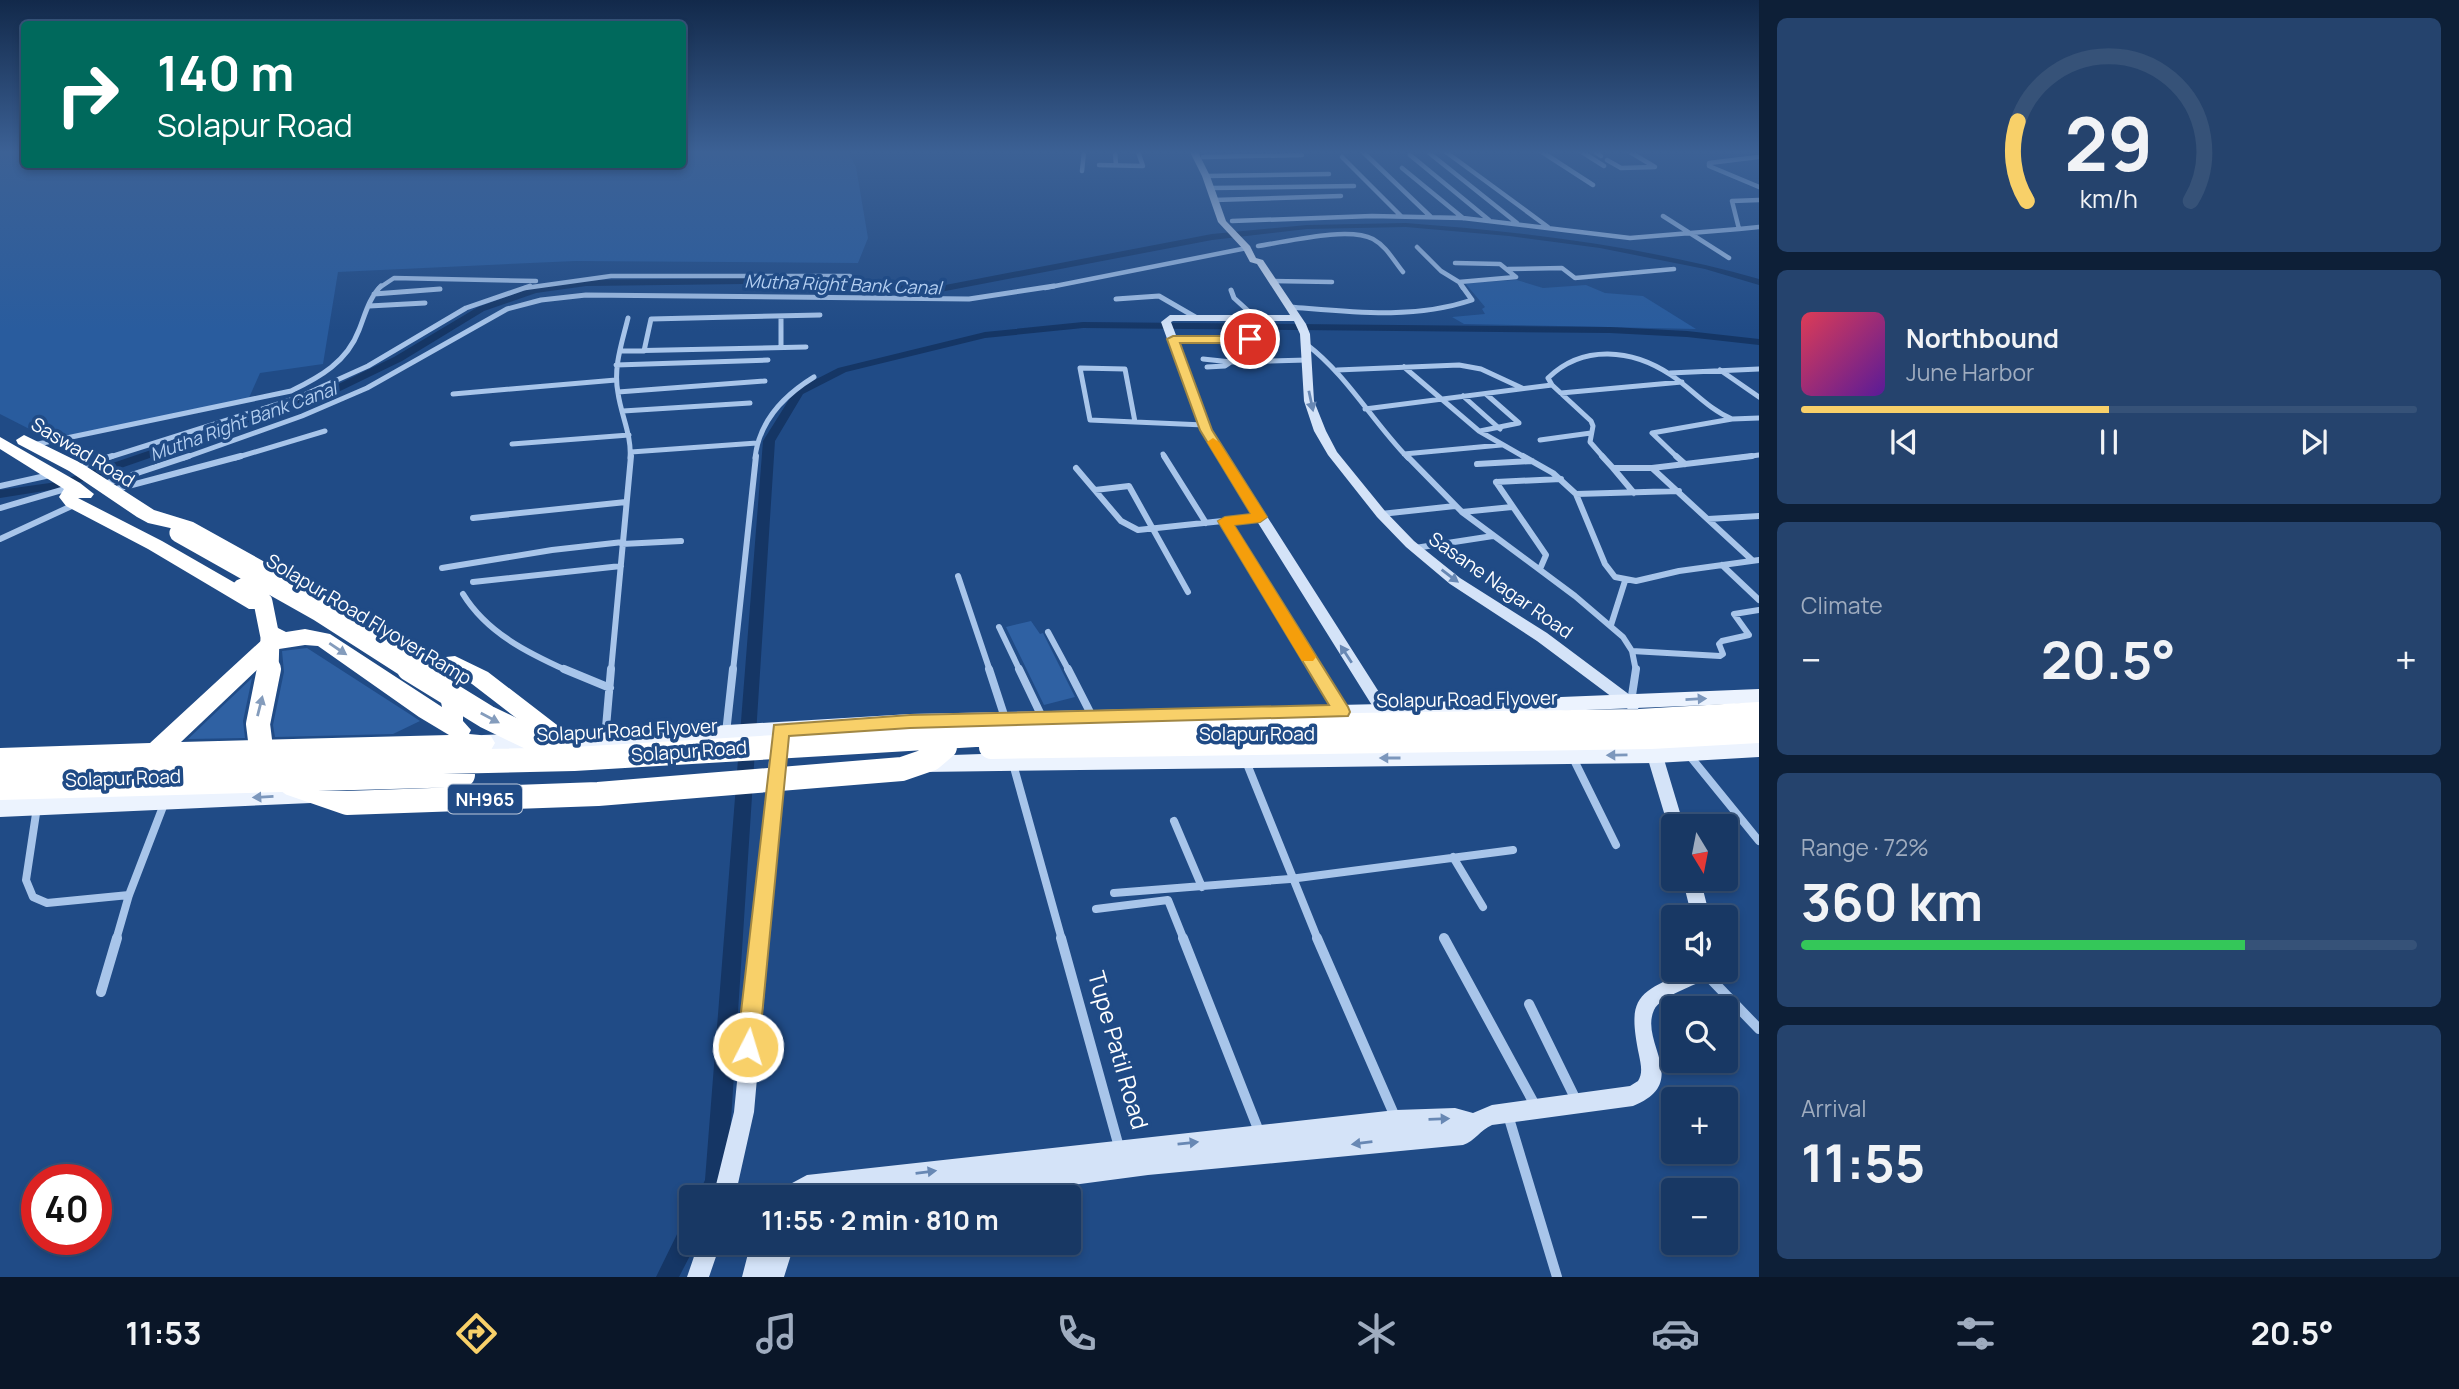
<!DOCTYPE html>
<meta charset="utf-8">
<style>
:root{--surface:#183864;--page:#25436d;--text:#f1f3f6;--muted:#9facbf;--line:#365278;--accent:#f8d069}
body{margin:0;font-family:Manrope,sans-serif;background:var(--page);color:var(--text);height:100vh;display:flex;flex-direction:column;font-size:26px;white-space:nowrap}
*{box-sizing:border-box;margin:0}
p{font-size:23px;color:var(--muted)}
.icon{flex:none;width:38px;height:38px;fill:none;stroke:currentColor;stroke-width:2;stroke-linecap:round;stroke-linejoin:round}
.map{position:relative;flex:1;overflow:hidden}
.drawer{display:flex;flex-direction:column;gap:18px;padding:18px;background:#0d1f37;width:700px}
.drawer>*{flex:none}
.top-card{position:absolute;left:21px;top:21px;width:665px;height:147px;border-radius:7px;box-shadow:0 4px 10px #0003,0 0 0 2px var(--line);background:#00695c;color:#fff;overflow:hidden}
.needle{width:46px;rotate:170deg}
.fabs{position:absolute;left:1661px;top:814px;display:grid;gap:14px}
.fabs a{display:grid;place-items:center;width:77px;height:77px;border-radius:7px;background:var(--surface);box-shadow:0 4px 10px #0003,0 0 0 2px var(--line);font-size:35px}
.speed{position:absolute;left:21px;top:1164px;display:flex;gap:14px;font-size:35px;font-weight:700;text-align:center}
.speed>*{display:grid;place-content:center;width:91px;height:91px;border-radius:50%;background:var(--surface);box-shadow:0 4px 10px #0003,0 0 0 2px var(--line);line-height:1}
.speed .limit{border:10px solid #d22;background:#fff;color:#111}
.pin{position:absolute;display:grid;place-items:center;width:60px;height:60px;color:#fff;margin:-30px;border:4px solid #fff;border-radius:50%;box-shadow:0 2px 7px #0007}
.me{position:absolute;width:77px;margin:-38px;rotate:5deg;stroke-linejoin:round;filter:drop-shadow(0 0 5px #0008)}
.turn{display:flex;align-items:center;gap:24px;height:147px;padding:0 21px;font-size:32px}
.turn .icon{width:91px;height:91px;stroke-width:2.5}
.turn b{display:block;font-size:49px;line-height:60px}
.big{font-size:52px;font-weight:700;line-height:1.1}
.drawer .widget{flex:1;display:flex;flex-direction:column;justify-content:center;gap:10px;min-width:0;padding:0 24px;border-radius:10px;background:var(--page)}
.drawer .dial{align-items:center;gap:0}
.dial svg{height:182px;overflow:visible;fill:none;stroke:var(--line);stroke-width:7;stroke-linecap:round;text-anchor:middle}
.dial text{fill:var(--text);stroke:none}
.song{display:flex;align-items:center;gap:21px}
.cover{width:84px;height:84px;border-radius:10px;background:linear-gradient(135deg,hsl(350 70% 55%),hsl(270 70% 35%))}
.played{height:7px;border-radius:4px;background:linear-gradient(90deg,var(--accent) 50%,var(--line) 50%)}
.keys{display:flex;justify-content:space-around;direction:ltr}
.heat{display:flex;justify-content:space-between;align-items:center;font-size:38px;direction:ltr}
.charge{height:10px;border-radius:5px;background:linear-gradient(90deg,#34c759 72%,var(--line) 0)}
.trip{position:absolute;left:679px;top:1185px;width:402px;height:70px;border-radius:7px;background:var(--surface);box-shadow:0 4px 10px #0003,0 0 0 2px var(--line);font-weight:700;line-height:70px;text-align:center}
.dock{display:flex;height:112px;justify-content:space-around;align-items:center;background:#0a1628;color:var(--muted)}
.dock .icon{width:49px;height:49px}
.dock .active{color:var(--accent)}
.dock b{font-size:32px;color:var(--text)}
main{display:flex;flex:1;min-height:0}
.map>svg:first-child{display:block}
.green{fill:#295c9e}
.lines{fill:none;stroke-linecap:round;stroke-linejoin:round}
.canal{fill:#153665;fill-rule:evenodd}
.building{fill:#2f61a3}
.street-far4{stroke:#a8c5ea;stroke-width:4.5}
.street-far3{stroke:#a8c5ea;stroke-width:5}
.street-far2{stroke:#a8c5ea;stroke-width:6}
.street-far1{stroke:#a8c5ea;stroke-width:8}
.street{stroke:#a8c5ea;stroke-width:10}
.secondary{fill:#d4e3f8;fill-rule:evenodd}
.primary{fill:#ecf3fe;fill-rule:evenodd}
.highway{fill:#fff;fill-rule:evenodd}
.highway-bridge-far1{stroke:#fff;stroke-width:19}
.highway-bridge{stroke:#fff;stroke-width:24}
.oneway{fill:#6888b4}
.oneway2{fill:#849cbc}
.oneway3{fill:#7c97bc}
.route{fill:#f8d069;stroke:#a18744;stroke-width:2}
.slow{fill:#f59e0b}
.labels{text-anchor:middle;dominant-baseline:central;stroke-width:7;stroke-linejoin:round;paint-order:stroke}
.far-water-label{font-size:18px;font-style:italic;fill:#b4cff1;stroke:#204b86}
.shield{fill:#204b86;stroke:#bcc9db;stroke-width:2}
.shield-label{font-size:18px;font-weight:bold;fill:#fff}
.street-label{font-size:19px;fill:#fff;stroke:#204b86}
.near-street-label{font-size:23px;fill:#fff;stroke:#204b86}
</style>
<main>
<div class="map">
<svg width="1759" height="1277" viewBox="0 0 1759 1277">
<rect width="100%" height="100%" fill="#204b86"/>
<path class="green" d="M0,152H24V164H682L683,152H848L856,167L868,238L858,263L575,261L338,272L323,364L260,373L248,400L49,439L0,414Z
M1517,280L1543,288L1586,285L1605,293L1643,296L1696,329L1464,324L1452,317L1485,314L1482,309L1485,307L1465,283Z"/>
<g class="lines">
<path class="canal" d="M1406,223C1527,232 1642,246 1759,279V285L1705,269L1600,248L1509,236L1406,227L1307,229L1212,240L935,293L745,284L586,286L536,293L484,311L402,361L332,395L63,488L0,498V490L57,482L324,391L394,357L478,307L534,287L586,280L745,278L935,287L1212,234L1307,225Z
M1083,322L1610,327L1687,331L1759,339V345L1687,337L1610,333L1083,328L985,338L846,372L803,394L775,441L727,1182L720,1197H697L705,1180L763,441L795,390L838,368L985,332Z
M691,1219V1242H697L679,1277H656L683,1222Z"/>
</g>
<path class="building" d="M1031,621L1040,634L1043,633L1075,697L1044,705L1006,627Z
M307,648L411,715L420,721L393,734L275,737L273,725L284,672L282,651Z
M252,678L243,721L245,738L188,739Z"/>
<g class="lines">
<path class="street-far4" d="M1115,152L1116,165
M1363,152L1431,217
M1428,152L1517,223
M1446,152L1548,227
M1542,152L1593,185
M1582,152L1604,166
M1595,152L1601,156
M1410,155L1489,220
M1203,157L1302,155
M1342,157L1401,216
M1758,157L1709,163V166L1759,187
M1607,160L1621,168L1655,167L1630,152
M1099,165L1143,166L1138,152
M1402,168L1463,218
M1082,171L1084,152
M1206,176L1329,174
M1211,188L1354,186
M1214,200L1341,196
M1663,216L1729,258
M1232,221L1372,216L1463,218L1630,238L1739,229L1732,201L1759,200
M1739,229L1759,227
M1258,246C1286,242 1348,226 1373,239C1386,246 1394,261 1403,272
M1417,247L1441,271L1459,282
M1455,263L1500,264L1516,277L1459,282L1463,288
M1508,269L1562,268L1575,278L1674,269
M1272,281L1332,282
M379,288L394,278L536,281
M525,288L611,276H850
M1045,288L1247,248"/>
<path class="street-far3" d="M1231,290L1234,298L1256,318
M374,294L440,289
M1116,299L1159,296L1197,318
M369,306L425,303
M1290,307C1352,312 1412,320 1472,300L1462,286
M781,316V347
M628,318C622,343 613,367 618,393C621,415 632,436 630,458
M1173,339H1250
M1306,344C1347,375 1372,421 1408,458
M620,351L806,347
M644,351L651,319L820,315
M1203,359L1231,362L1307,360
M616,365L768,360
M1207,367L1225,366L1231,362
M1404,367L1479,431L1526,458
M1080,368L1125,369L1135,422L1090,420Z
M1337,370L1459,365L1481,369L1522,388
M1720,370L1759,397
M1670,373L1759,369
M618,392L765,381
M1561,393L1682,382
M453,394L616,380
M1463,396L1500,429
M1365,409L1552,385
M623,411L750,403
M1135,422L1204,425
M1480,431L1519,423L1486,394
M1540,440L1591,433
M512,444L629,435
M33,445L291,391C320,377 347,362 359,330C365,315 369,298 381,286
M631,452L757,443
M1163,454L1165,458
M1404,454L1501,445
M107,458L297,398L368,366L466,308L530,286
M184,458L302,416L367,388L507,309L541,300L586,295L969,299L1054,286
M235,458L325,431
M755,458C759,421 783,396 814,377
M1604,458L1590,442L1593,426L1591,421L1552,385L1548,378C1583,344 1632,349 1671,375C1692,389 1708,409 1732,419
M1678,458L1652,433L1732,419L1759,418
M1737,458L1759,455"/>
<path class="street-far2" d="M1164,456L1206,523
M1407,456L1462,512L1575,596L1623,637L1632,651L1636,671
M1523,456L1553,473L1576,494L1605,564L1615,577L1636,581L1679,571L1759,560
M1602,456L1613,468H1652L1752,560
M1676,456L1685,464
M1477,464L1532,461
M77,467L112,456
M1076,468L1121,521L1138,530L1260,517
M1613,468L1634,493
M1652,468L1752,456
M1496,482L1546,555L1540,569
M1496,482L1561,479
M101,485L189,456
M0,486L50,475
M113,490L241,456
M1095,490L1129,486L1188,592
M1576,494L1679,491
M0,508L72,487
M1462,512L1512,507
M1381,514L1455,506
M473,518L626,502
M1708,519L1759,516
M1225,521L1317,671
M0,539L76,504
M622,544L681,541
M1415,548L1493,536
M1722,565L1759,600
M442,568L552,550L623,542
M958,576L990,671
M473,582L621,566
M463,594C487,633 528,653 568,671
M1611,625L1625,581
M999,627L1020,671
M1048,632L1069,671
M1632,651L1720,656L1723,654L1719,644L1722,641L1749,635L1734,614L1759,610
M611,671L631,456
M733,671L756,456"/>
<path class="street-far1" d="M564,669L610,688
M989,669L1006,721
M1019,669L1042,717
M1068,669L1092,716
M1316,669L1341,711
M1631,702L1636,669
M726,733L733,669
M605,739L611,669
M1689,755L1759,841
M1572,756L1616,845
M1245,759L1318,940
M1013,764L1062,940
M37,807L26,880L33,897L47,903L129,895
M1174,821L1202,887
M1453,857L1483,907
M1114,893L1290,879L1513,850
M1096,909L1168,900L1184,940
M116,940L129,895L164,804"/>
<path class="street" d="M1061,938L1119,1147
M1183,938L1260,1134
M1317,938L1396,1119
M1444,938L1536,1107
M1703,971L1759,1029
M101,992L117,938
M1529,1004L1576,1100
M1508,1115L1557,1277"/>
<path class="secondary" d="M1190,152H1198L1210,176L1226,221L1250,246L1256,258L1263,260L1306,324L1310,334L1314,401L1326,431L1337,452L1385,511L1414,541L1460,578L1547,633L1638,701L1640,705L1638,709H1628L1537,641L1450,584L1406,547L1377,517L1328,455L1314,431L1304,401L1300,334L1294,321H1173L1171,322L1212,430L1391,711L1388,715H1378L1200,430L1161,322L1170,315H1290L1257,264L1250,262L1243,249L1218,222L1202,176Z
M779,734L784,736L787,740L754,1112L735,1197H713L734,1112L771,740L774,736Z
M1652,740L1657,742L1660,746L1684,826H1673V832L1668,826L1644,746L1647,742Z
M1682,878H1700L1710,917H1692Z
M1688,970H1713L1711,976C1696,986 1661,995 1654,1010C1639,1043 1692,1082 1633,1106L1492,1125C1480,1130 1475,1141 1463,1145L1148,1175L982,1197H871L870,1190L809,1197H778L781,1189L807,1175L1396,1110L1455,1108L1473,1113L1492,1105L1630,1086L1638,1081C1643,1073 1641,1065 1639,1055C1627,996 1637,994 1688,970ZM905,1186L894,1189L893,1194L892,1187Z
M699,1242H721L709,1277H687Z
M751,1242H795L784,1277H742Z"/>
<path class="primary" d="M1759,689V703L1383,718L910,728L677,744L483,751L476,748L473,743L476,738L483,735L677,728L910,714L1383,704Z
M1759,741V757L1656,763L923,772L916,770L913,764L916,758L923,756L1011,753L1656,747Z
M311,787L318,789L321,795L318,801L311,803L0,817V799Z"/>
<path class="highway" d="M24,435L81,463L154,510L193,522L437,658L455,656L488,672L570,735L574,741L570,747L562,750L554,747L472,684L452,672L463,693V721L471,730L469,734L491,736L495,743L491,750L483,752L0,766V748L150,743L264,638L269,629L276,627L286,632L305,629L330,634L442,707L438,687L426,672L179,530L148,523L137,517L69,471L18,444L16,440ZM305,645L318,646L419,717L449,735L181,742L279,649Z
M0,437L80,483L94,494L91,498H78L162,541L263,599L266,604L263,609H249L148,549L66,506L59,497L64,489L0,449Z"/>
<path class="highway-bridge-far1" d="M179,533L319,612L411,671
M242,588L263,602L270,637L269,671"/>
<path class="highway-bridge" d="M269,669L258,724L261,748L267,761L277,773L292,784L347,803L598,794L902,769L931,759L945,747
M409,669L487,717L568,756
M991,747L1651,737L1759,731
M0,772L574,759L1078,729L1639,721L1759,714
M0,788L463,775"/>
</g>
<defs><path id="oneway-solid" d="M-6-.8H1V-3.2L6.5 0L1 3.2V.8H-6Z" transform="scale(1.75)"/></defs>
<g class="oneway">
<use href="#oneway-solid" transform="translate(1311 401) rotate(78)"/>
<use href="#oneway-solid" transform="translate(1450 576) rotate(37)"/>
<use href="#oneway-solid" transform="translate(1346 654) rotate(-123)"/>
<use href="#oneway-solid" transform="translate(1439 1119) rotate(-2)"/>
<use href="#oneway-solid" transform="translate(1188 1143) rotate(-6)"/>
<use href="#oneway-solid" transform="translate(1362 1143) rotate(173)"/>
<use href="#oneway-solid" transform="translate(926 1172) rotate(-7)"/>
</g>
<g class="oneway2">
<use href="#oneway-solid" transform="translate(338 649) rotate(34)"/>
<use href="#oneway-solid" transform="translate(260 706) rotate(-76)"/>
<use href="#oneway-solid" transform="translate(490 718) rotate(28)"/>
</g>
<g class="oneway3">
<use href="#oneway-solid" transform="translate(1696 699) rotate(-3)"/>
<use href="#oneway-solid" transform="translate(1617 755) rotate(179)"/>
<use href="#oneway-solid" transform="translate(1390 758) rotate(180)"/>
<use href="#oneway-solid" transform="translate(263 797) rotate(177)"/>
</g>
<linearGradient id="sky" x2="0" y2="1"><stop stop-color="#12294a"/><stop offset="0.46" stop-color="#3c6195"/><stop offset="1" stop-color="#3c6195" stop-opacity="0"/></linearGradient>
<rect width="1759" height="331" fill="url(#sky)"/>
<path class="route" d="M1173,336H1250L1256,339L1250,343H1180L1212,430L1267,517L1260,522L1234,525L1348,707L1350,712L1348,716L910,728L789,736L759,1047L756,1055L748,1058L740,1055L737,1047L774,725L910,715L1329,705L1218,521L1225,517L1251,514L1200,430L1167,339Z"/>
<path class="slow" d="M1213,438L1219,442L1267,517L1260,522L1234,525L1313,652L1316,657L1313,661H1302L1218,521L1225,517L1251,514L1207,442Z"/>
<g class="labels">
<g class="far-water-label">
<text transform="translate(843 284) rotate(2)">Mutha Right Bank Canal</text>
<text transform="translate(243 421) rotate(-20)">Mutha Right Bank Canal</text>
</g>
<rect class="shield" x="448" y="784.5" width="74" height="29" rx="5"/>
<g class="shield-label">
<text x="485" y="799">NH965</text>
</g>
<g class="street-label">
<text transform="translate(83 452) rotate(31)">Saswad Road</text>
<text transform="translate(1501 585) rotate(35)">Sasane Nagar Road</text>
<text transform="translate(369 619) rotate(31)">Solapur Road Flyover Ramp</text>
<text transform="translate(1467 699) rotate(-1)">Solapur Road Flyover</text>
<text transform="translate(627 730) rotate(-3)">Solapur Road Flyover</text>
<text x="1257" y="734">Solapur Road</text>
<text transform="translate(689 751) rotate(-4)">Solapur Road</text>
<text transform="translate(123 778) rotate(-2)">Solapur Road</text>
</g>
<g class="near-street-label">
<text transform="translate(1119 1050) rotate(74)">Tupe Patil Road</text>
</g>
</g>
</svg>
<div class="fabs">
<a><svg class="needle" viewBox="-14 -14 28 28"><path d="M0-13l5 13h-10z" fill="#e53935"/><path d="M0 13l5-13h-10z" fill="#9facbf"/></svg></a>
<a><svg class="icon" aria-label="sound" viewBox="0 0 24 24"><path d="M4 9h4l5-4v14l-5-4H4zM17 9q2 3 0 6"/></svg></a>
<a><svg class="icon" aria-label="search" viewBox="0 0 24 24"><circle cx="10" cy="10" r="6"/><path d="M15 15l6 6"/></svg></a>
<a>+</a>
<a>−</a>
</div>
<div class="speed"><div class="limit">40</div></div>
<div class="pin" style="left:1250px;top:339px;background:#d93025"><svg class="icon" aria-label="arrive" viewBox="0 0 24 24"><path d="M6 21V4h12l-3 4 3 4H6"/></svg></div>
<svg class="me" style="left:748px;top:1047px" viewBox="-20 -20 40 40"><circle r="17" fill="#f8d069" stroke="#fff" stroke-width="3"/><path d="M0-11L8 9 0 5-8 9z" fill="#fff"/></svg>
<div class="trip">11:55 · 2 min · 810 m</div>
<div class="top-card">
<div class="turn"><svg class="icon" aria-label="right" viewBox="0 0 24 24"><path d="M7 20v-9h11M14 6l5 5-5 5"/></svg><div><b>140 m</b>Solapur Road</div></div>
</div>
</div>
<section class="drawer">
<div class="widget dial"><svg viewBox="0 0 100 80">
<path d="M14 69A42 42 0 1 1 86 69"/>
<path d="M14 69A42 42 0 0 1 10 34" stroke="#f8d069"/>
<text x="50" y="56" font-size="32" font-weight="700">29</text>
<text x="50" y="72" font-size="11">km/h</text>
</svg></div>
<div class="widget">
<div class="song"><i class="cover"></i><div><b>Northbound</b><p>June Harbor</p></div></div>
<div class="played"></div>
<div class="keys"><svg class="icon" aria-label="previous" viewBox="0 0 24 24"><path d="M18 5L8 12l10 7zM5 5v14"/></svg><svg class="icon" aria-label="pause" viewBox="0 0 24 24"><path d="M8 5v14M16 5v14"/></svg><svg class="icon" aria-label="next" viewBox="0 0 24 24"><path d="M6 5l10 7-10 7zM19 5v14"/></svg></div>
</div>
<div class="widget"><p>Climate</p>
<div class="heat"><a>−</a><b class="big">20.5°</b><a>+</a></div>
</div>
<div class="widget"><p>Range · 72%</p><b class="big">360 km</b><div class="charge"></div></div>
<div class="widget"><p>Arrival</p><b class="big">11:55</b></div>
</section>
</main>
<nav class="dock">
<b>11:53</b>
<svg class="icon active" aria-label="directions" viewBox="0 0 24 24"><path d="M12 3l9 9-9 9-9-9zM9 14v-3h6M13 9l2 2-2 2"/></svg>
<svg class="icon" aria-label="music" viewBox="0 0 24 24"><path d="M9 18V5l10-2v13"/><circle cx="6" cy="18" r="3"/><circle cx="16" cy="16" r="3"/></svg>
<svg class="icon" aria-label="phone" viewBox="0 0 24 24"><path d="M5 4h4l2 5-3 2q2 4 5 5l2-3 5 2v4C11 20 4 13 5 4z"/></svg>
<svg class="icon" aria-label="climate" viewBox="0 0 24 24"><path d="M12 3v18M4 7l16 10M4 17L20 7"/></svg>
<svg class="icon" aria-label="car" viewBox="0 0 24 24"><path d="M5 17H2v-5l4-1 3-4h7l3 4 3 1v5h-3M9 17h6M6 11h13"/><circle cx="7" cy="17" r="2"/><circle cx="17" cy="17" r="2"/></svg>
<svg class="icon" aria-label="filters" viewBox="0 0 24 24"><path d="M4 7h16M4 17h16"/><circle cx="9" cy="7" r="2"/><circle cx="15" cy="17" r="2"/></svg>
<b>20.5°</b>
</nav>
